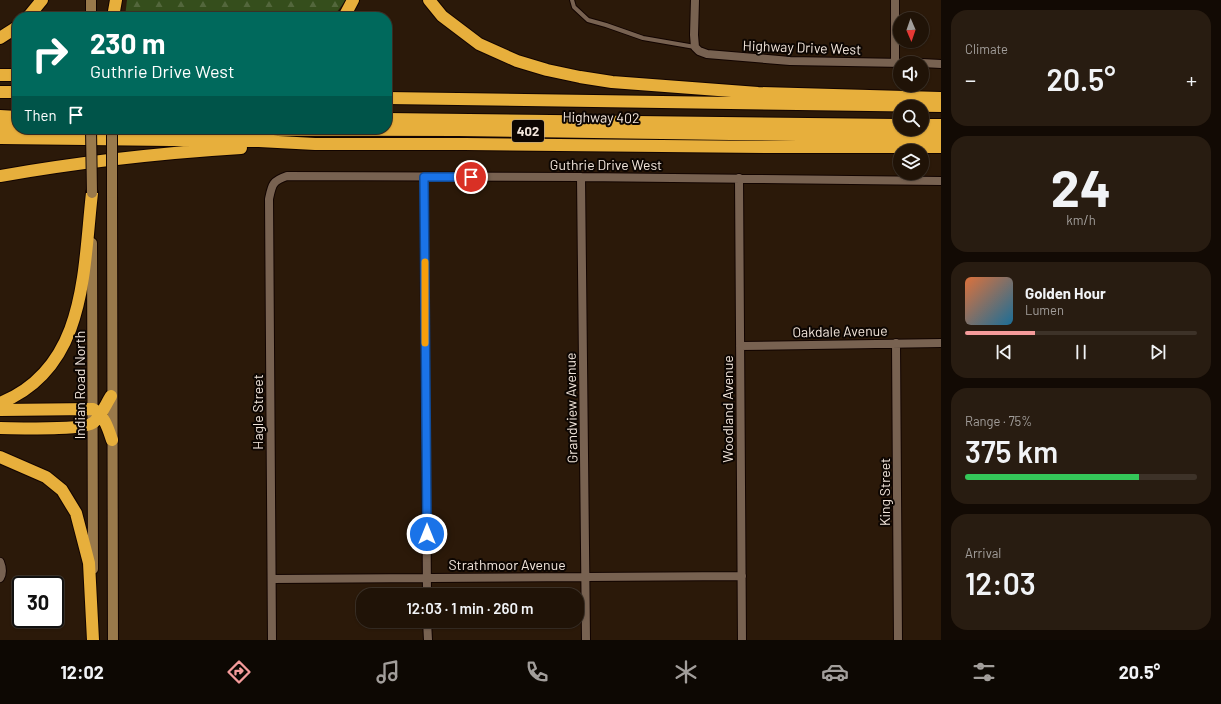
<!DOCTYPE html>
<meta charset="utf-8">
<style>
:root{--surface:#201307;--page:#281c11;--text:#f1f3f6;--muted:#a29e9b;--line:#3d3228;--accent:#f59b9b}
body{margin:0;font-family:Barlow,sans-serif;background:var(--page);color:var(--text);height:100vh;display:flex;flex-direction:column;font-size:15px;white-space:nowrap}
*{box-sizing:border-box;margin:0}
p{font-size:13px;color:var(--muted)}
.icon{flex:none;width:22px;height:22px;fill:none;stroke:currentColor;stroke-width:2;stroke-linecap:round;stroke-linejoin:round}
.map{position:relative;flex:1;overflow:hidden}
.side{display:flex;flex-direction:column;gap:10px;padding:10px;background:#120a04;width:280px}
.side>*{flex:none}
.top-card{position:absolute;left:12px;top:12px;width:380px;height:122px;border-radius:16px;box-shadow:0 1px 3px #0004,0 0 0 1px var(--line);background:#00695c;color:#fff;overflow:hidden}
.needle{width:26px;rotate:178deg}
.tools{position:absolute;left:893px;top:12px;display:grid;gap:8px}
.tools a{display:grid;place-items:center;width:36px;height:36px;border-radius:50%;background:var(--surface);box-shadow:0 1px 3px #0004,0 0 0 1px var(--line);font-size:20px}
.speed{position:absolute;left:12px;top:576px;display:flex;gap:8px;font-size:20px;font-weight:700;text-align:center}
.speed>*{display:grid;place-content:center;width:52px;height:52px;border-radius:50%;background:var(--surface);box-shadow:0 1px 3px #0004,0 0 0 1px var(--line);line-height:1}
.speed .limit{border:2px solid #111;border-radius:6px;background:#fff;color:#111}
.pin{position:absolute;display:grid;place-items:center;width:34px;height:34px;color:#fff;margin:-17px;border:2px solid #fff;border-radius:50%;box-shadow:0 1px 4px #0007}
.me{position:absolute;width:44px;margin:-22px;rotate:0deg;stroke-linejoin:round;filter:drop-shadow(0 0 3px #0008)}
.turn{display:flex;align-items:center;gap:14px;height:84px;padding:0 12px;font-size:18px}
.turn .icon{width:52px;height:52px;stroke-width:2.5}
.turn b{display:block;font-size:28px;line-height:34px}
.then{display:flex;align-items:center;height:38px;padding:0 12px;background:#0003;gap:8px;font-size:15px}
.big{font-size:30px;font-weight:600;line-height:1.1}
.side .widget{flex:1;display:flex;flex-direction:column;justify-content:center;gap:6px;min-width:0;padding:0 14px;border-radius:16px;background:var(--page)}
.side .dial{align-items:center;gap:0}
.dial b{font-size:52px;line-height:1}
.song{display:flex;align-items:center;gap:12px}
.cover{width:48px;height:48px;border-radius:6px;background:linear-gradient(135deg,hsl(20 70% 55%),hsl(200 70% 35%))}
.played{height:4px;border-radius:2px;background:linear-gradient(90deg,var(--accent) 30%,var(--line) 30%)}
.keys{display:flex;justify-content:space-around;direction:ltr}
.heat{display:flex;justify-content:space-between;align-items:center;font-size:22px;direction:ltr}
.charge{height:6px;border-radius:3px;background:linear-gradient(90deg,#34c759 75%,var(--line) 0)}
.trip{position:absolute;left:356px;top:588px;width:228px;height:40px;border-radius:16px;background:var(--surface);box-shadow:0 1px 3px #0004,0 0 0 1px var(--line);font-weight:600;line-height:40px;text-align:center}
.menu{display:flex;height:64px;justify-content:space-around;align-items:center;background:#0d0803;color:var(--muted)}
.menu .icon{width:28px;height:28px}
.menu .selected{color:var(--accent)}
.menu b{font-size:18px;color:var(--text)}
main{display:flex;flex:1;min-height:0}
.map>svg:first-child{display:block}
.forest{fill:url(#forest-firs)}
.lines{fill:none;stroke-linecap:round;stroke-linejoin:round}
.service-casing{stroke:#120400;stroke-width:6}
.minor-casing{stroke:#120400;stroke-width:10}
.secondary-casing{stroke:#120400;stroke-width:12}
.motorway-casing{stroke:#120400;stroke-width:14}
.service{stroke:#786251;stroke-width:4}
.minor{stroke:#786251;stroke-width:8}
.secondary{stroke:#99794b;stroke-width:10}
.motorway{stroke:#e7af3c;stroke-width:12}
.secondary-bridge-casing{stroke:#120400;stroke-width:12;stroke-linecap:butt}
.secondary-bridge{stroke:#99794b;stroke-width:10}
.route-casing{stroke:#114b97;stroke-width:10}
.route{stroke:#1a73e8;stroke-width:7}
.slow{stroke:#f59e0b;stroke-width:7}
.labels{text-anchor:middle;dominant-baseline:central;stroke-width:4;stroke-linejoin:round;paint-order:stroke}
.shield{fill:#0d0602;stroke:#ada29a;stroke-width:1}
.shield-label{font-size:13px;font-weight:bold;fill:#f2e5db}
.street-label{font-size:14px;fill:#f2e5db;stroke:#0d0602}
</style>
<main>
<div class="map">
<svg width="941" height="640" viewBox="0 0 941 640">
<defs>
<pattern id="forest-firs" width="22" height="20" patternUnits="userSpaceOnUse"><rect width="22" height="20" fill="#354e1c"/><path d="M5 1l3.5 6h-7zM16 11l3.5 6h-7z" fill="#53673c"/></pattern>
</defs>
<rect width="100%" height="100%" fill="#2b1909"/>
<path class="forest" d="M127,0H346L333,17H125Z"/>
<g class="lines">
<g class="service-casing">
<path id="service" d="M572,0L574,7L588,20L606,25L643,38L695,47"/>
</g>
<g class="minor-casing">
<path id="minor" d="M695,0L694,35L695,47L699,51L707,54L790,61L904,63
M895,0V63
M922,63L941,64
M424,177L427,595
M581,177L586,640
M739,178L742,640
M896,343L898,640
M740,346L941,343
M0,562C2,567 3,573 0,578
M272,579L742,576
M427,621L428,640
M272,640L269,199C272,185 272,181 287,176L581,177L941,181"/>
</g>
<g class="secondary-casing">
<path id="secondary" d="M91,17V0
M112,193L113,640
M92,243L93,569"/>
</g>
<g class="motorway-casing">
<path id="motorway" d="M429,0L442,16L479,44L517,61L547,70L580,77L612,82L758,93L941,98
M28,17L42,0
M113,17L116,0
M344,17L353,0
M0,38L17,27
M0,75H17
M0,92H17
M387,98L941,106
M0,116L17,117
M387,119L900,125
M922,125H941
M0,127H17
M116,129L458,130L941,137
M0,138L259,141L315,144H465L770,147H941
M0,176C80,162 160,153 241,148
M0,403C87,368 83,271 92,193
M0,410L93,409C104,415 108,428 112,440
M0,428C16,428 84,431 94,422C101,416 106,404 111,396
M0,457L46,477L62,490L76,513L89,563L93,640"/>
</g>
<use href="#service" class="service"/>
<use href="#minor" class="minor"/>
<use href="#secondary" class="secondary"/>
<use href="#motorway" class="motorway"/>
<g class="secondary-bridge-casing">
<path id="secondary-bridge" d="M91,129L92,193
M112,193V129"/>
</g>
<use href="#secondary-bridge" class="secondary-bridge"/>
</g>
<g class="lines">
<g class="route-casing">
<path id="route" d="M427,534L424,177H471"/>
</g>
<use href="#route" class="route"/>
<path class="slow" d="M425,262V343"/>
</g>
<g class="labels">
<rect class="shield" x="512" y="120" width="32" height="22" rx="3"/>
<g class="shield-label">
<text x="528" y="131">402</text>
</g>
<g class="street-label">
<text transform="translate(802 47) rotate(2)">Highway Drive West</text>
<text transform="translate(601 117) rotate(1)">Highway 402</text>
<text x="606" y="164">Guthrie Drive West</text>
<text transform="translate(840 331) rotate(-1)">Oakdale Avenue</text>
<text transform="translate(79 385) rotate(-90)">Indian Road North</text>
<text transform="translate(571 408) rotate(-91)">Grandview Avenue</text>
<text transform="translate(727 409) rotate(-90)">Woodland Avenue</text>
<text transform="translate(257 412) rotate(-90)">Hagle Street</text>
<text transform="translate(884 492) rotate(-90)">King Street</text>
<text x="507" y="564">Strathmoor Avenue</text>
</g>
</g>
</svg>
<div class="tools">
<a><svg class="needle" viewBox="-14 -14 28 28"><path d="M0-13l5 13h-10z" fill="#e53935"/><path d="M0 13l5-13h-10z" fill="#a29e9b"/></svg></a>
<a><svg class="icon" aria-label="sound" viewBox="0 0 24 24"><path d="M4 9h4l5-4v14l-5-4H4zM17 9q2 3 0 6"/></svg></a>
<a><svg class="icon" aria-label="search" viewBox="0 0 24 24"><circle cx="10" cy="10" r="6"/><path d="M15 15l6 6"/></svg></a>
<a><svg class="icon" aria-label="layers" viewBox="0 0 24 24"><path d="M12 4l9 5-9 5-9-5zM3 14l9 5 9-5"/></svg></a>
</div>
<div class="speed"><div class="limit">30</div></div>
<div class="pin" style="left:471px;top:177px;background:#d93025"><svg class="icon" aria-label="arrive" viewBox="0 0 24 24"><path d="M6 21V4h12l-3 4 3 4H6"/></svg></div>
<svg class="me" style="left:427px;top:534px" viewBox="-20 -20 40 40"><circle r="17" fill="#1a73e8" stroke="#fff" stroke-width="3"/><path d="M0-11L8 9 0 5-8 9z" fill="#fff"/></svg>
<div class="trip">12:03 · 1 min · 260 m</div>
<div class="top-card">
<div class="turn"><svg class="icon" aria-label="right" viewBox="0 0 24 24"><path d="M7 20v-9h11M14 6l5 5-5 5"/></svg><div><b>230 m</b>Guthrie Drive West</div></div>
<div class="then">Then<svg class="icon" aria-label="arrive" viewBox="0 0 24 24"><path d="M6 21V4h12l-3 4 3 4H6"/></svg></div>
</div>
</div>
<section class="side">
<div class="widget"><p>Climate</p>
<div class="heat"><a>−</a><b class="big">20.5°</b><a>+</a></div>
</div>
<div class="widget dial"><b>24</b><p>km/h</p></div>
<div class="widget">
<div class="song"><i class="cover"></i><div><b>Golden Hour</b><p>Lumen</p></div></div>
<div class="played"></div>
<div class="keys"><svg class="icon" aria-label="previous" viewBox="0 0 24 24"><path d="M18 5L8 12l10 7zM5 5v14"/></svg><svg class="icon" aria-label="pause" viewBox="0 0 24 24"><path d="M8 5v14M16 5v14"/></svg><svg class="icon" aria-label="next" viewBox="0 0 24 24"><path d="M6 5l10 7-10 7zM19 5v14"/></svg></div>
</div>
<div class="widget"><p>Range · 75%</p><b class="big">375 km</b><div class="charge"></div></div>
<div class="widget"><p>Arrival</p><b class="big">12:03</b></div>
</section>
</main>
<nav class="menu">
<b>12:02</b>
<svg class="icon selected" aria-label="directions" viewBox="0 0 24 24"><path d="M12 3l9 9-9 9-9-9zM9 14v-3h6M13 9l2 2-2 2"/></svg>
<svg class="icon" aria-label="music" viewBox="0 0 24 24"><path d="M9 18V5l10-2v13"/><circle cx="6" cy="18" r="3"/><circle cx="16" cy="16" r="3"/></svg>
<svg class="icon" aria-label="phone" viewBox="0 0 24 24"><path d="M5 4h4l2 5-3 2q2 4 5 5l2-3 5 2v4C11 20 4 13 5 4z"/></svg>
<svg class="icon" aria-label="climate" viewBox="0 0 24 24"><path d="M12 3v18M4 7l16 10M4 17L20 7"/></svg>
<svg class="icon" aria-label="car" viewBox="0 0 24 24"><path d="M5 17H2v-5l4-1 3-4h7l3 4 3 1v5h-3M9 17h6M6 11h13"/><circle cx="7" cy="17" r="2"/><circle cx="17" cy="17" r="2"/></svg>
<svg class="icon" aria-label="filters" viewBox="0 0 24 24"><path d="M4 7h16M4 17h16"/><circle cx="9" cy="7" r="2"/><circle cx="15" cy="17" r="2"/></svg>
<b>20.5°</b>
</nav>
